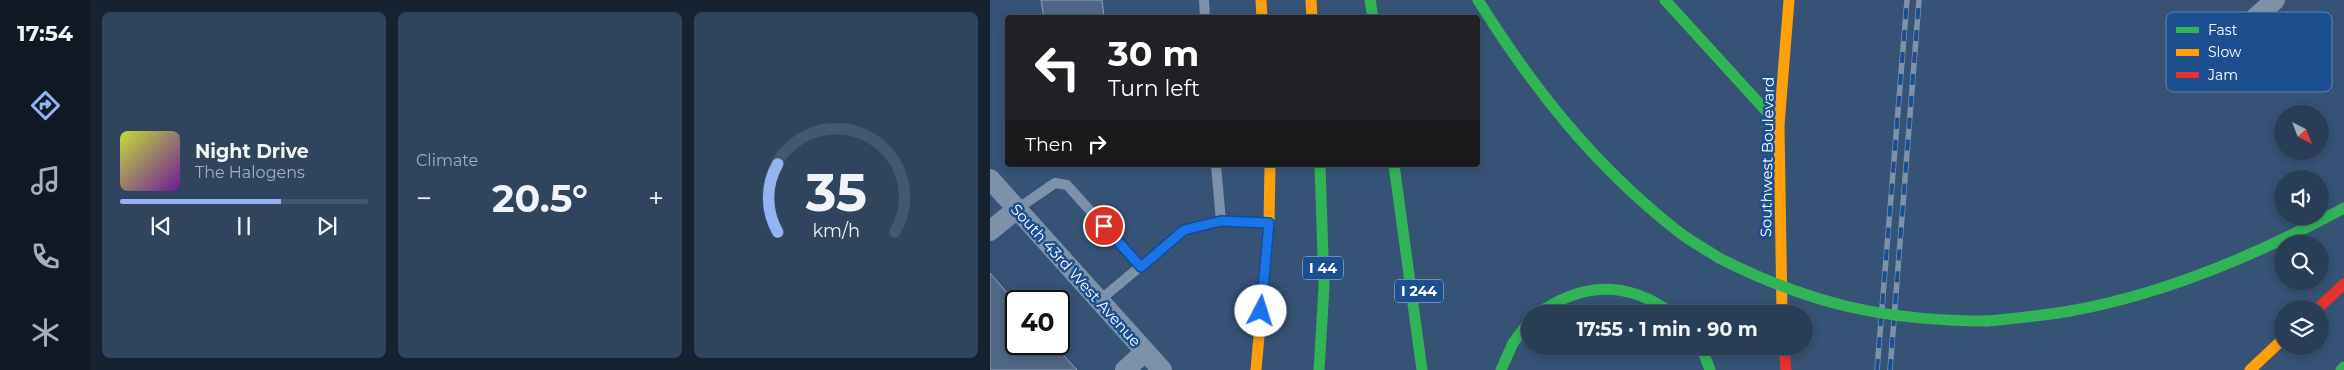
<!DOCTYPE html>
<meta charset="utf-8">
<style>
:root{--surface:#283e57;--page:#30455d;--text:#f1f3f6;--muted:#a5aeba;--line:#44576d;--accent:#95b2f1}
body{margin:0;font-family:Montserrat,sans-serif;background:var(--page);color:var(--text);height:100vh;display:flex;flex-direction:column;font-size:19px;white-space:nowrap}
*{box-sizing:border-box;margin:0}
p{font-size:16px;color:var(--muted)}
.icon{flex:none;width:28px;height:28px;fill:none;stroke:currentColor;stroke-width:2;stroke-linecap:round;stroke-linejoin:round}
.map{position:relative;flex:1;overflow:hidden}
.sheet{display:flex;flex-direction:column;gap:12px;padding:12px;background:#162230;width:900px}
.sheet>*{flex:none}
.top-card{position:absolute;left:15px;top:15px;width:475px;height:152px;border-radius:5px;box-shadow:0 2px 8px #0003,0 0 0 1px var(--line);background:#202124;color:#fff;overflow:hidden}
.needle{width:32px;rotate:138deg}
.fabs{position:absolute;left:1284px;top:105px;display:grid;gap:10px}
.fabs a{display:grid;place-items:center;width:55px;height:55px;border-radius:50%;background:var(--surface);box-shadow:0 2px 8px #0003,0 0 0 1px var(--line);font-size:25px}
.speed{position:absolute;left:15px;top:290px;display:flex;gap:10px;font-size:25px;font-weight:700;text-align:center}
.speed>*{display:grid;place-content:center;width:65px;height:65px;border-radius:50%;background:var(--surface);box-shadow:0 2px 8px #0003,0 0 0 1px var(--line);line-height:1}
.speed .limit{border:2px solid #111;border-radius:8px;background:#fff;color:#111}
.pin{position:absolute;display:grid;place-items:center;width:42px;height:42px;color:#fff;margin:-21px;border:2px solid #fff;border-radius:50%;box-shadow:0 1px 5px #0007}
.me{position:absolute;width:55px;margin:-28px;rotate:5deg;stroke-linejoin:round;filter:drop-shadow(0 0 4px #0008)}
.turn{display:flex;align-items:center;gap:18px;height:105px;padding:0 20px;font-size:22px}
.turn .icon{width:65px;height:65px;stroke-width:2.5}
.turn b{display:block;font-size:35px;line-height:42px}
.then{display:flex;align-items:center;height:48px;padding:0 20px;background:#0003;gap:10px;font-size:19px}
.big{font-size:38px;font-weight:700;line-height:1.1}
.sheet .card{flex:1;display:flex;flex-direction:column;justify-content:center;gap:8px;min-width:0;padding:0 18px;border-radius:8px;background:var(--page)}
.sheet .dial{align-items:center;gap:0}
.dial svg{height:130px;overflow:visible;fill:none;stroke:var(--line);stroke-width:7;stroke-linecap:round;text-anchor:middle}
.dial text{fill:var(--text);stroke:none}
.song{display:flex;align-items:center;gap:15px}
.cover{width:60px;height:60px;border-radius:8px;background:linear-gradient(135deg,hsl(70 70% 55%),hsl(280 70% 35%))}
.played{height:5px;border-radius:2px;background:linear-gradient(90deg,var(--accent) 65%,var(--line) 65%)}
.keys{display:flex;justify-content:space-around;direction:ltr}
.heat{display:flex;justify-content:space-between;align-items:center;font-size:28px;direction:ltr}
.sheet .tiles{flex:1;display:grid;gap:12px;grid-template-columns:repeat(3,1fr)}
.trip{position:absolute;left:531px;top:305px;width:292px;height:50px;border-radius:25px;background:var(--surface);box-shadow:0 2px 8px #0003,0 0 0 1px var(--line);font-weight:700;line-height:50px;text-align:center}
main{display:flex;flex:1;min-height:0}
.menu{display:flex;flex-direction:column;width:90px;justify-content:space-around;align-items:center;background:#101923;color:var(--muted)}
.menu .icon{width:35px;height:35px}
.menu .selected{color:var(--accent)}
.menu b{font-size:22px;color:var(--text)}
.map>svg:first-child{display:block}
.building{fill:#506783;stroke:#92a2b6}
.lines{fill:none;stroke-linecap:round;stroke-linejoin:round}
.lane{stroke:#7d92a8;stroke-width:10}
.street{stroke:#7d92a8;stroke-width:20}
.fast{stroke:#30b455;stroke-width:11}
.slow{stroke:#ff9f0a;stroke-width:11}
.jam{stroke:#e5322d;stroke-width:11}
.rail-casing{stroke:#7e92a7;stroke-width:5.5}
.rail{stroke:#1b4f8f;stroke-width:4;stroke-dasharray:11;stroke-linecap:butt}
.fast-bridge{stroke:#30b455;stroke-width:11}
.route-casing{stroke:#114b97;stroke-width:12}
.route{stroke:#1a73e8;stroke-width:9}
.labels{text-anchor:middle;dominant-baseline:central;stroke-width:5;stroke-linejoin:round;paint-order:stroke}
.shield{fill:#1b4f8f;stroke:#bbcadd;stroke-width:1}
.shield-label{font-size:14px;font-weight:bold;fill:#fff}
.street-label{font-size:15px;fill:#fff;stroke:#1b4f8f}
.key{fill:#1b4f8f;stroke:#5f84b1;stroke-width:1}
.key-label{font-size:14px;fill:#fff}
</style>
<main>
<nav class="menu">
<b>17:54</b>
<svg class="icon selected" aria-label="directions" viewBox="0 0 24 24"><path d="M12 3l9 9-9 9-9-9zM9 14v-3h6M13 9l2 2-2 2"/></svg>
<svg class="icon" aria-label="music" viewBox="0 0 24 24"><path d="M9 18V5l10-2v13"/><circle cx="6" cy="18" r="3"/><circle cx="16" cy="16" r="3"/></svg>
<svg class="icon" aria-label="phone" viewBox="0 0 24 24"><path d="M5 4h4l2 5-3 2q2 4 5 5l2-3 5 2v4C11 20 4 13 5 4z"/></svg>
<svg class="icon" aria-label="climate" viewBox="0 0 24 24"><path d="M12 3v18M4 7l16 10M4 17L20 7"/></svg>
</nav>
<section class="sheet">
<div class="tiles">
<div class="card">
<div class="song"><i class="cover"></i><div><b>Night Drive</b><p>The Halogens</p></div></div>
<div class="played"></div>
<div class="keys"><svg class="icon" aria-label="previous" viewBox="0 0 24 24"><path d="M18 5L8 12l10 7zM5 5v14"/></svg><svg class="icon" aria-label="pause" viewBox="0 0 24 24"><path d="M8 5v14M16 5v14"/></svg><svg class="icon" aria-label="next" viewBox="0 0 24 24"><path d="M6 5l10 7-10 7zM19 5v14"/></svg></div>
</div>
<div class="card"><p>Climate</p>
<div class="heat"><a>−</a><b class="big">20.5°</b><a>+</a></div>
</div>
<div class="card dial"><svg viewBox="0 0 100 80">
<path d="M14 69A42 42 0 1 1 86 69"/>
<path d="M14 69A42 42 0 0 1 14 27" stroke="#95b2f1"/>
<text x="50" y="56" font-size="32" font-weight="700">35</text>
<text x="50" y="72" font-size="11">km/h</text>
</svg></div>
</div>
</section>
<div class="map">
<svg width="1354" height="370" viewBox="0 0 1354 370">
<rect width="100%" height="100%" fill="#365274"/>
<path class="building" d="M51,0H112L114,18H54Z
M0,273L26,303V344H63L87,370H0Z"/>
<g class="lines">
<path class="lane" d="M214,0L215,18
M226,165L231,221L278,223
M27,209L65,183L77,185L151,267
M110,300L194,230L231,221"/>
<path class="street" d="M1206,71L1285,0
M0,179L172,370
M0,231L27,209
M135,370L155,352"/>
<path class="fast" d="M380,0L383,18
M488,0C543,88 603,164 685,229C698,240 714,248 729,258
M675,0L789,125
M404,165L432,370
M547,314C593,282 637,280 683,314
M997,321C1025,318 1053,316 1080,311C1176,294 1269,254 1354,208
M711,346L720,370
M329,370L334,287L330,165
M511,370L523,343L540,320
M1351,370L1354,367"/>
<path class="slow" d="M271,0L272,18
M321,0L322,18
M792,314L789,125L799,0
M266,370L279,223L280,165
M1260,370L1292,340"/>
<path class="jam" d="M1327,309L1354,284
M794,346L796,370"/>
<g class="rail-casing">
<path id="rail" d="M887,370L917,0
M900,370L929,0"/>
</g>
<use href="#rail" class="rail"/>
<path class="fast-bridge" d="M729,258C820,304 895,321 997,321"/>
</g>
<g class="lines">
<g class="route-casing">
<path id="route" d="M114,226L151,267L194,230L231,221L279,223L271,311"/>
</g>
<use href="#route" class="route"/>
</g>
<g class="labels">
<g class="shield">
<rect x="313" y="256.5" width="40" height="23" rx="4"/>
<rect x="405" y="279.5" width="48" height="23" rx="4"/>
</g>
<g class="shield-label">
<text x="333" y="268">I 44</text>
<text x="429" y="291">I 244</text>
</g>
<g class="street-label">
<text transform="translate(777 157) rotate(-89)">Southwest Boulevard</text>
<text transform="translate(86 275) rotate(48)">South 43rd West Avenue</text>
</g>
</g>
<rect x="1176" y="12" width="166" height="80" rx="8" class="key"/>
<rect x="1186" y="27" width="23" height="6" fill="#30b455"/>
<rect x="1186" y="49" width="23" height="7" fill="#ff9f0a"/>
<rect x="1186" y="72" width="23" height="6" fill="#e5322d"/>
<g class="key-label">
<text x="1218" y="35">Fast</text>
<text x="1218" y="57">Slow</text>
<text x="1218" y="80">Jam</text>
</g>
</svg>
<div class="fabs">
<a><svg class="needle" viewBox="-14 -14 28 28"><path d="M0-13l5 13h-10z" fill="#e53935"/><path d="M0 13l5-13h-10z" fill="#a5aeba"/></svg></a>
<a><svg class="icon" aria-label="sound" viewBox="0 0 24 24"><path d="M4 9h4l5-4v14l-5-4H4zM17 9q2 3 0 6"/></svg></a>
<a><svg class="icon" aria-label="search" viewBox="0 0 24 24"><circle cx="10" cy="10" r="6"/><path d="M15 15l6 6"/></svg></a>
<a><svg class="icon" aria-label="layers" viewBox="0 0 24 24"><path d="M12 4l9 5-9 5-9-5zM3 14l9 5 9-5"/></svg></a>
</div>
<div class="speed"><div class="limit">40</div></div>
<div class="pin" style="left:114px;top:226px;background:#d93025"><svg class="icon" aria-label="arrive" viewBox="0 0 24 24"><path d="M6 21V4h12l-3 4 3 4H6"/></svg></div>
<svg class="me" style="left:271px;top:311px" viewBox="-20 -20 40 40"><circle r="19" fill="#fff"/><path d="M0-13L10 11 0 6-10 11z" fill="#1a73e8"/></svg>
<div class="trip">17:55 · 1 min · 90 m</div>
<div class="top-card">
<div class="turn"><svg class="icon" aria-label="left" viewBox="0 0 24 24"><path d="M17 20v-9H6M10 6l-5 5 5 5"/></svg><div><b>30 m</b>Turn left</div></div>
<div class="then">Then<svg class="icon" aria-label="right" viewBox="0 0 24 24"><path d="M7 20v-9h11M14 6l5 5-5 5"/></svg></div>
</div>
</div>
</main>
